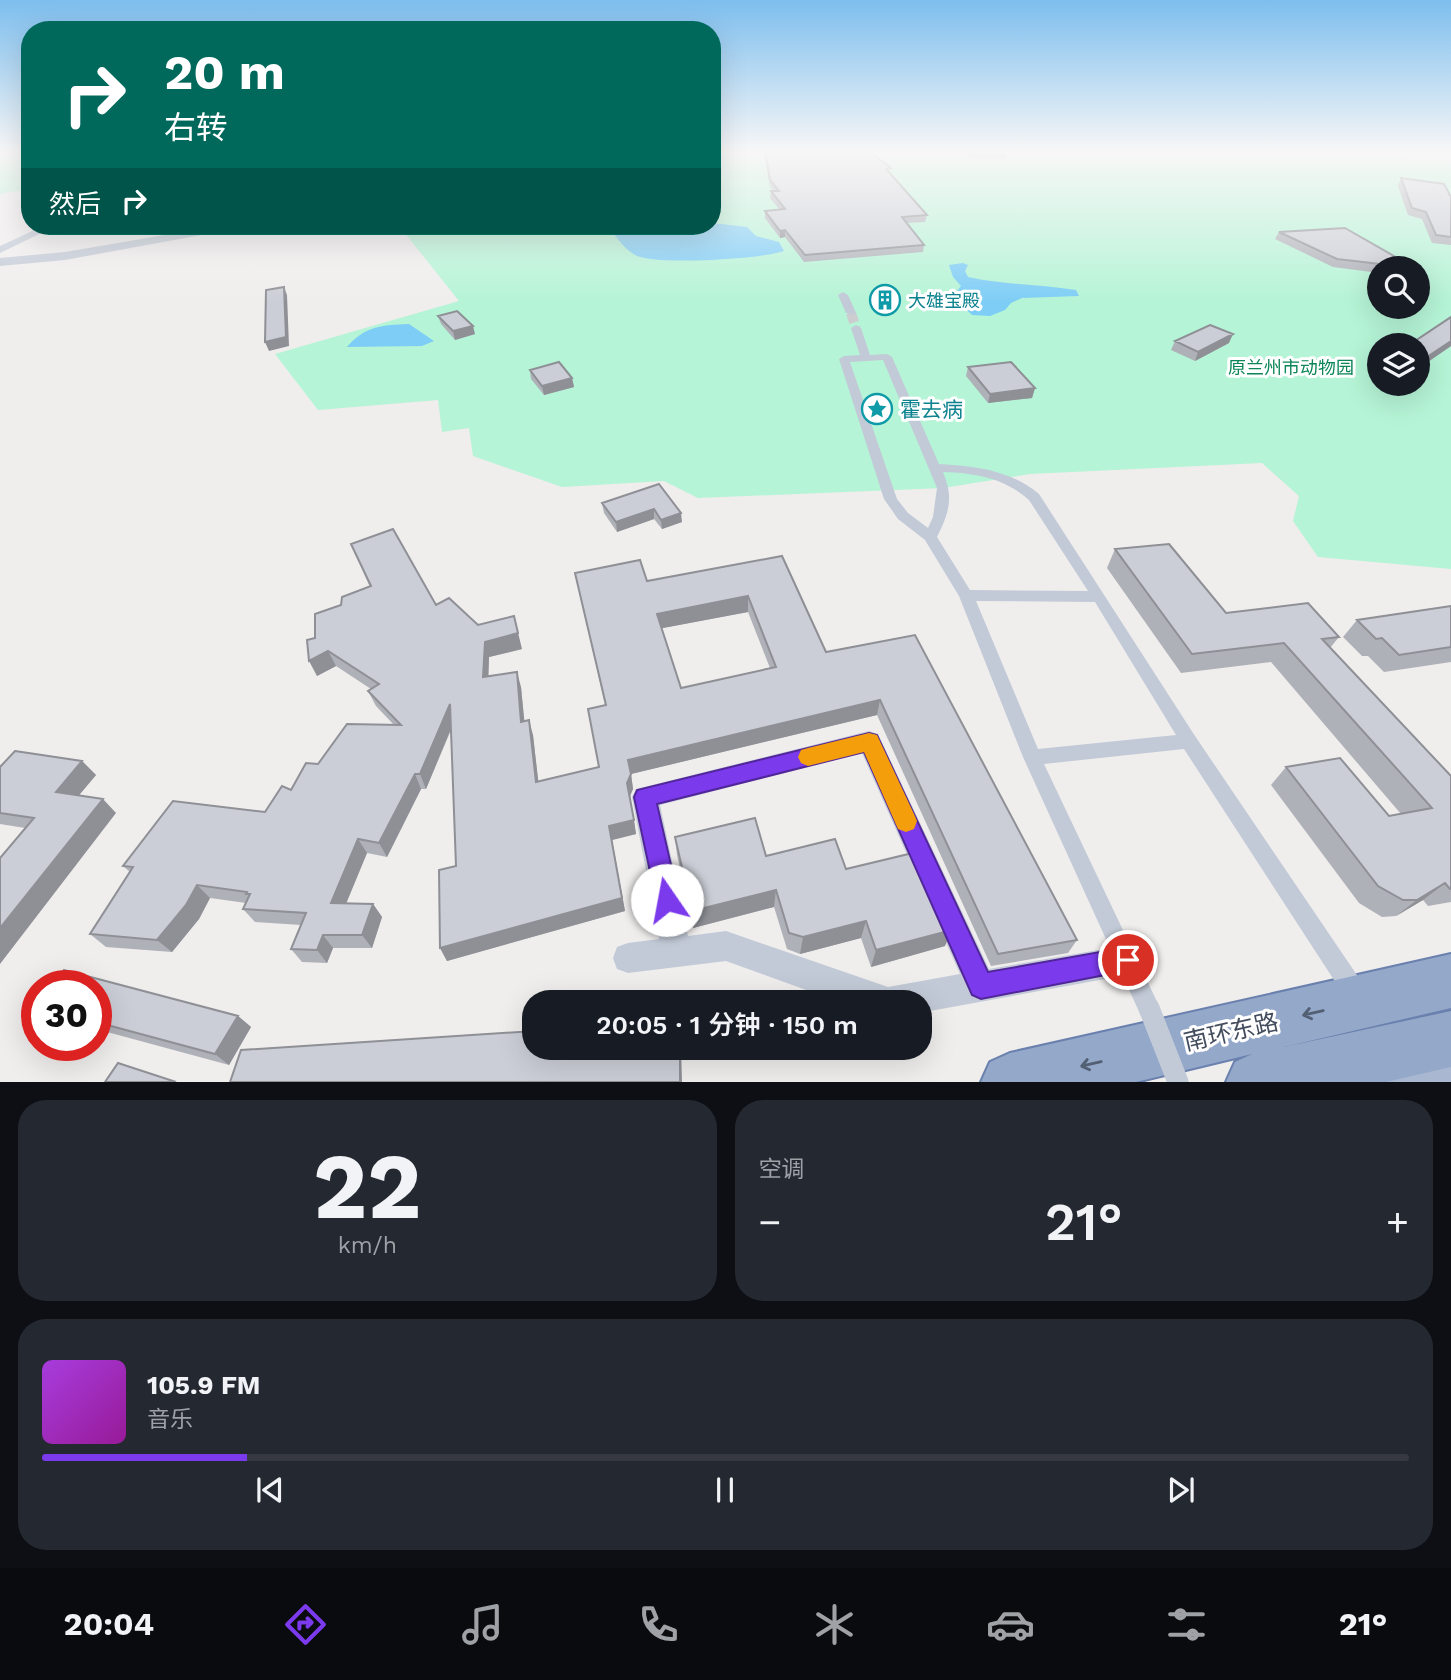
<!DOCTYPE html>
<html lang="zh">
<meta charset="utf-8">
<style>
:root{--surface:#171b24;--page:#242831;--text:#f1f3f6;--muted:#9ea1a6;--line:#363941;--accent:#7c3aed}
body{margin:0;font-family:"Work Sans","Noto Sans SC",sans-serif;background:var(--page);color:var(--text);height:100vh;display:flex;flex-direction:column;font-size:26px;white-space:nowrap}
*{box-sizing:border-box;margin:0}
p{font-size:23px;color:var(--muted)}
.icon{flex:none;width:38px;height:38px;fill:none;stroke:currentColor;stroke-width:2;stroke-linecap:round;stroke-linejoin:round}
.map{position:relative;height:1082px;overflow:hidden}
.details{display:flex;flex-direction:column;gap:18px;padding:18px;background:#0d0f14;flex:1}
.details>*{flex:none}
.banner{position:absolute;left:21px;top:21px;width:700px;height:214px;border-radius:28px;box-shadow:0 7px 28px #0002;background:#00695c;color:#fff;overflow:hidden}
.tools{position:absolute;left:1367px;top:256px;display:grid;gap:14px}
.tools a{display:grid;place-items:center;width:63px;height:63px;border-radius:50%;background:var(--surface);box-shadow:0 7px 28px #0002;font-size:35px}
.speed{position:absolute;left:21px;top:970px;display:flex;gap:14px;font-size:35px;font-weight:700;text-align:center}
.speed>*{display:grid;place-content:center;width:91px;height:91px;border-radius:50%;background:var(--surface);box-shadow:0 7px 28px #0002;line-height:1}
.speed .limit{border:10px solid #d22;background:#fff;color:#111}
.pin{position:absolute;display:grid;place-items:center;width:60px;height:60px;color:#fff;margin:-30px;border:4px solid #fff;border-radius:50%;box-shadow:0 2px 7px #0007}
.me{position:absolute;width:77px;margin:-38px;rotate:348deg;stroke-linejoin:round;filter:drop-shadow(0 0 5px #0008)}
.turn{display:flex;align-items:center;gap:24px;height:147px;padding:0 28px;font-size:32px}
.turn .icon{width:91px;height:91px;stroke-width:2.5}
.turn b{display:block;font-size:49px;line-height:60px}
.then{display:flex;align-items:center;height:66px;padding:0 28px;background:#0003;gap:14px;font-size:26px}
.big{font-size:52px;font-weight:600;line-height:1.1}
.details .widget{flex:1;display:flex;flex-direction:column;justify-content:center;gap:10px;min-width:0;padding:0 24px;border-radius:28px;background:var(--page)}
.details .dial{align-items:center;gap:0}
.dial b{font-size:91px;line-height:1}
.song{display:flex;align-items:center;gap:21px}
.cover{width:84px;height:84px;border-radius:10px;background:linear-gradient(135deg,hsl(280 70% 55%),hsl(300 70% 35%))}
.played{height:7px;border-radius:4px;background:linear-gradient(90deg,var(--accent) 15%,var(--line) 15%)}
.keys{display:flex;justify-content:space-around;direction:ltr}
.heat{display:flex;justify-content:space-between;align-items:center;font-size:38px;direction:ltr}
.details .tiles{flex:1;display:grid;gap:18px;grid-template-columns:1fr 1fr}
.widget:last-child{grid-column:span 2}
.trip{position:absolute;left:522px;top:990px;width:410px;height:70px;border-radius:28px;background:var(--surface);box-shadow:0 7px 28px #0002;font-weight:600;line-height:70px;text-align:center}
.menu{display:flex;height:112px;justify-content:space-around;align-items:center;background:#090b0e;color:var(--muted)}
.menu .icon{width:49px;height:49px}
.menu .selected{color:var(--accent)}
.menu b{font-size:32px;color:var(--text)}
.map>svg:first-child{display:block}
.green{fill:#b5f4d6;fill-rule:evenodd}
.water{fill:#7dcdf6}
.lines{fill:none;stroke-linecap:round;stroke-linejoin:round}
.pedestrian-tunnel{stroke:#cdcdd0;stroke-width:10;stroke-dasharray:10 5;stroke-linecap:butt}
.trunk-casing{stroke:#6a81ae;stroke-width:4}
.pedestrian{fill:#c2cad7;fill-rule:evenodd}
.minor{fill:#c2cad7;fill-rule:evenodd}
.primary{fill:#a9b8d0;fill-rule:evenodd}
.trunk{fill:#94a8ca;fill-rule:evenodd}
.pedestrian-bridge{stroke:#c2cad7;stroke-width:21}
.wall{fill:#afb1b8;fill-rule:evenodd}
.shaded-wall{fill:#8e9096}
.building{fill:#cbced6;stroke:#8e9096;stroke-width:2;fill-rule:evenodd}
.oneway{stroke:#535f73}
.route{fill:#7c3aed;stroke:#51269a;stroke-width:2}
.slow{fill:#f59e0b}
.labels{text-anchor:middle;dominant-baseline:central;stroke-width:6;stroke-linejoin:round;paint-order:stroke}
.far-culture-label{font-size:18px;fill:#0d838f;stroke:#fff;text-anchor:start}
.far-park-label{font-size:18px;fill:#0c8659;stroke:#fff}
.culture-label{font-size:21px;fill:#0d838f;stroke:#fff;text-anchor:start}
.near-street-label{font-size:24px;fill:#434d5d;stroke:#fff}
</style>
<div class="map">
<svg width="1451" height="1082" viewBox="0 0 1451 1082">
<rect width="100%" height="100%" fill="#f0eded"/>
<path class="green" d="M0,151H30V189L0,194Z
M712,151H1349L1451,163V569L1318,557L1293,521L1299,496L1262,463L1030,474L943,488L698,498L664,481L562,487L473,456L469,428L442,432L438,400L318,410L275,354L459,301L400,227L405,226H712ZM1379,268H1418V306H1379ZM1379,345H1418V383H1379Z"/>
<path class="water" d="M712,223L747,227L756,236L779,242L784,251C761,259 659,265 637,256C625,250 618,239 610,229L612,226H712Z
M963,263L968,265L965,271L968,277C1004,285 1040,284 1076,290L1079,296L1022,298L1011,303L1005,310L990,316L972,315L953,296L961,286L953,277L949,265Z
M409,324L434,341L422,346L347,347C365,326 382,325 409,324Z"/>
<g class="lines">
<path class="pedestrian-tunnel" d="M851,313L856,328"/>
<g class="trunk-casing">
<path id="trunk" d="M1451,954V1008L1284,1047L1451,1011V1067L1386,1082H1226L1235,1062L1252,1054L1136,1082H981L990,1062L1010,1053Z"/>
</g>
<path class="pedestrian" d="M843,292L848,295L856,313L854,315L846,313L838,295Z
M856,325L861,328L870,355L887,354L892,357L939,464C976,466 1010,470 1039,494L1195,736L1363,984L1366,992L1363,1000L1355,1003L1347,1000L1184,749L1044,764L1160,1008L1157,1016L1149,1019L1141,1016L1023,757L959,596L925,540L898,519L884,499L839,359L844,356L860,355L851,328ZM883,360L937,488L933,517L928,528L908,513L897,499L850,362ZM943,472C976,473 1004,478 1029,500L1088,591L970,590L937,537C949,513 954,498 943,472ZM976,601L1095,602L1176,735L1038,749Z"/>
<path class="minor" d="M43,226H56L0,253V246Z
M217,226H239L234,229L65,260L0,266V258L65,252Z
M869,731L878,734L989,969L1127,945L1138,949L1142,960L1138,971L1127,975L919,1013V1003H842L726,961L628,973L617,969L613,958L617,947L628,943L659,939L632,797L636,789ZM862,753L960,974L888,987L726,931L688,936L660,805Z"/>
<path class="primary" d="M1451,1048V1082H1346L1344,1076L1352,1057L1371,1049Z"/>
<use href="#trunk" class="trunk"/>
<path class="pedestrian-bridge" d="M1149,1008L1178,1082"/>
</g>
<path class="wall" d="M764,151H869L890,173L927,215L925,222L907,223L924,245L923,252L804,262L785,237L780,238L765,218V211L780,210L770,198L771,191H774L770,187Z
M964,151H1008L1006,158H969Z
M1401,178L1451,197V245L1432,243L1422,219L1408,215L1398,186Z
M1279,232L1415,268H1379V273L1333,267L1275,239Z
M438,316L475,334L455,340L441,324Z
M1175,341L1229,343L1195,361L1171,350Z
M1418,345L1451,346L1419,368H1418Z
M968,367L1035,388L1032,398L988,403L966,376Z
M530,370L572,378L574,387L544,395L531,379Z
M659,484L682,522L662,529L654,519L617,532L604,513L602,503Z
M351,544L436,605L478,625L522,649L489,657L488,676L521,687L524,721L533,735L538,781L599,767L605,705L575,573L647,581L782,556L826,652L915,635L1077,940L1068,953L991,966L877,715L631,774L633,789L630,797L636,834L612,840L625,911L447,961L440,948L456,866L451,730L426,789H421L387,857L367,853L346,903L373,904L382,917L372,948H333L327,963L302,962L291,949L301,925L255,922L243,909L246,903L210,898L199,919L172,952L106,947L90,934L130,872L123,866L265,812L318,764L394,725L376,706L368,691L371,689L336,666L317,676L315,638L341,605L370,587ZM748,612L770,668L681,688L662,628Z
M1115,549L1226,613L1339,637L1330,648L1451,776V902L1428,906L1423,900L1396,916L1382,917L1359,903L1271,785L1286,767L1389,816L1401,814L1271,662L1181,673L1107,568Z
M1451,606V662L1384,672L1368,656H1362L1343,637L1357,620Z
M82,761L96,775L79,795L116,813L25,828L0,824V767Z
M675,837L766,856L846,869L945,946L871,967L861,938L800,954L787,949L774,907L693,928L677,855Z
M96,985L238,1016L251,1027L229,1065L96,1029Z"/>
<path class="shaded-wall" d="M785,230V237L780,238V231Z
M284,287L287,295L289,346L269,351L265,342Z
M473,326L475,334L455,340L453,331Z
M1233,334L1229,343L1195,361L1198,352Z
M1451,341V346L1419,368L1424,359Z
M572,378L574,387L544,395L542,386Z
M1035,388L1032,398L988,403L990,394Z
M654,509V519L617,532L616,522Z
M681,513L682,522L662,529L661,520Z
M748,596V612L658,629L657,614Z
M514,616L522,649L489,657L488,692L483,677L485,642Z
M328,651L336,666L317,676L309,661Z
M517,672L521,687L526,737L521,722Z
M880,700L877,715L631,774L633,789L629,797L627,783L628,760Z
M450,704L455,719L426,789L420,774Z
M529,720L533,735L540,796L536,782Z
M82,761L96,775L70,806L56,792Z
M415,774L421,789L387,857L379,843Z
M103,799L116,813L0,964V928Z
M634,820L636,834L612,840L625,911L447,961L440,948L609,826Z
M358,839L367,853L341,916L331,903Z
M1445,883L1423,900L1396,916L1417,900Z
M197,885L210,898L199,919L172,952L157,940Z
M776,890L774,907L693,928L692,911Z
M373,904L382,917L372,948L362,935Z
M866,921L861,938L800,954L803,937Z
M952,930L945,946L871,967L876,950Z
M323,935L333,948L327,963L317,950Z
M238,1016L251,1027L229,1065L215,1054Z
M680,1048H681L682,1082H680Z"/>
<path class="building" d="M765,151H869L891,168L886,169L927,215L902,217L924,245L805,255L785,230L780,231L765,211L785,209L771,191H779L770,180Z
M1401,178L1444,184L1451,197V237L1436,235L1426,212L1412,208Z
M1345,228L1415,268L1337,259L1279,232Z
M284,287L286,337L265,342L266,290Z
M457,311L473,326L453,331L438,316Z
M1451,317V341L1424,359L1418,357V345H1409Z
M1210,325L1233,334L1198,352L1175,341Z
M559,362L572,378L542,386L530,370Z
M1011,362L1035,388L990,394L968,367Z
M659,484L681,513L661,520L654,509L616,522L602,503Z
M393,529L436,605L449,598L478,625L514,616L518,633L485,642L483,677L517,672L521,722L529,720L536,782L599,767L588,709L606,705L575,573L640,560L647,581L782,556L826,652L915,635L1077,940L998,954L880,700L628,760L631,774L627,783L634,820L609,826L622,898L440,948L439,870L456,866L450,704L420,774H415L379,843L358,839L331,903L373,904L362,935H323L317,950L291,949L306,913L243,909L250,894H246L247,892L197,885L186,905L157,940L90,934L133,867L123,866L173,801L265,812L282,786L291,790L306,763L318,764L347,724L401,725L368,691L379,684L328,651L309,661L307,640L315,638V614L341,605L342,597L371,586L351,544ZM748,596L776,667L681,688L657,614Z
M1169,544L1226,613L1308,603L1339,637L1322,639L1451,776V889H1450L1445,883L1417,900H1403L1378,886L1286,767L1340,758L1389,816L1432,808L1284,643L1192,654L1115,549Z
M1451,606V647L1399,655L1382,638L1376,639L1357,620Z
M15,751L82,761L56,792L103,799L0,928V858L34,818L0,813V767Z
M755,818L766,856L835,839L846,869L917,852L952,930L876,950L866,921L803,937L789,933L776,890L692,911L675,837Z
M64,970L238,1016L215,1054L96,1022V985H53Z
M534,1031V1048H680V1082H230L241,1050Z
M118,1063L176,1082H105Z"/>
<defs><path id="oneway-shaft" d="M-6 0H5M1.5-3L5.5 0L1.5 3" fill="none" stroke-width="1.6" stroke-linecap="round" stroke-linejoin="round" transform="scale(1.75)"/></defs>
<g class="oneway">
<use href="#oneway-shaft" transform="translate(1313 1013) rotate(167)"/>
<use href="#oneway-shaft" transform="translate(1091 1064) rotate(167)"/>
</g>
<linearGradient id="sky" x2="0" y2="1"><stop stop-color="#7dbeee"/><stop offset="0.5" stop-color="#f8f7f7"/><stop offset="1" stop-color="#f8f7f7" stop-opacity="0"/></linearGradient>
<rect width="1451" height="303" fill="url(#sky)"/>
<path class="route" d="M869,733L877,735L988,972L1128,947L1136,951L1140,960L1136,969L981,999L972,995L864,752L657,804L679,900L675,909L667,912L658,909L634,797L637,790Z"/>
<path class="slow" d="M869,733L877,735L914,814L917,821L914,829L906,832L898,829L864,752L808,766L801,763L798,757L801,750L808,748Z"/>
<defs>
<g id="building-ring" transform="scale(1.575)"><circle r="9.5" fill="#fff" stroke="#0f9aa8" stroke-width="1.5"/><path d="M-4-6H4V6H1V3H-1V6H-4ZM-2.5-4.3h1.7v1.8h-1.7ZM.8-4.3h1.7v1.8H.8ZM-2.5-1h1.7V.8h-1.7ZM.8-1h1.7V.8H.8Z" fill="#0f9aa8"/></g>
<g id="sight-ring" transform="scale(1.575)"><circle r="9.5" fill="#fff" stroke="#0f9aa8" stroke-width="1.5"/><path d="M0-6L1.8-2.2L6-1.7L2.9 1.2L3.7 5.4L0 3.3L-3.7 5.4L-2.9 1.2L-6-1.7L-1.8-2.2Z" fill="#0f9aa8"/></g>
</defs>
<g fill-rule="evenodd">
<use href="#building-ring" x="885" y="300"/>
<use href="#sight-ring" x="877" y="409"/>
</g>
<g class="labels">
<g class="far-culture-label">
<text x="908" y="300">大雄宝殿</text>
</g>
<g class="far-park-label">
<text x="1291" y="367">原兰州市动物园</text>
</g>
<g class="culture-label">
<text x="900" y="409">霍去病</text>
</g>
<g class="near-street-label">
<text transform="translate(1231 1032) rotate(-13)">南环东路</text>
</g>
</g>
</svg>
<div class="tools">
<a><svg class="icon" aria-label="search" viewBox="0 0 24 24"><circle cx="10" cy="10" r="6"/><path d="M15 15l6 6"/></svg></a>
<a><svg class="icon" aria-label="layers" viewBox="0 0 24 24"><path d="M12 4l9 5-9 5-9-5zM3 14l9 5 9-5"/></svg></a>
</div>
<div class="speed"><div class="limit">30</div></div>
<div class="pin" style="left:1128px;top:960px;background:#d93025"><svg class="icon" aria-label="arrive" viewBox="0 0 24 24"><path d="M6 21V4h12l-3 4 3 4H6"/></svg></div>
<svg class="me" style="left:667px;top:900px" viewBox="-20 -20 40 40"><circle r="19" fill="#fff"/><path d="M0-13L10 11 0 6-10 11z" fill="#7c3aed"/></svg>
<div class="trip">20:05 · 1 分钟 · 150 m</div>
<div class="banner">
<div class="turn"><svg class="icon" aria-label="right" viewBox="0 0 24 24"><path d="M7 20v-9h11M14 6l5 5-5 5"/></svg><div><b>20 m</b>右转</div></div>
<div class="then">然后<svg class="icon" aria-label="right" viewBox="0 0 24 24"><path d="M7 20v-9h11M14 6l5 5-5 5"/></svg></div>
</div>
</div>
<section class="details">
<div class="tiles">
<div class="widget dial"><b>22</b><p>km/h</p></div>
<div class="widget"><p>空调</p>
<div class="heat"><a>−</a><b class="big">21°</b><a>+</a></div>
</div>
<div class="widget">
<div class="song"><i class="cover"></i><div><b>105.9 FM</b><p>音乐</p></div></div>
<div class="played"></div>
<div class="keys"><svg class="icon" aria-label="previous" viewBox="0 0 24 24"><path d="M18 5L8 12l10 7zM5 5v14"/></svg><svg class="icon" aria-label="pause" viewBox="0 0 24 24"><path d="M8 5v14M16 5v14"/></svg><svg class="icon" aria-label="next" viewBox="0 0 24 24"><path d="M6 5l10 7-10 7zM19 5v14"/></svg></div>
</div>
</div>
</section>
<nav class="menu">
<b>20:04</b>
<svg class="icon selected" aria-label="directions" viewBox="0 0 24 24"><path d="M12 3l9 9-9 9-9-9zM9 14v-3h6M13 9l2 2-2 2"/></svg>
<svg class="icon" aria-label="music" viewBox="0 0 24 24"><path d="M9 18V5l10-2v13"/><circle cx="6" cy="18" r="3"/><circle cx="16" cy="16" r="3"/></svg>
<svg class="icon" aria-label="phone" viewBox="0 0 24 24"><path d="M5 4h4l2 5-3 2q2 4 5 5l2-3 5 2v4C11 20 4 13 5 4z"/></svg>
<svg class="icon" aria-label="climate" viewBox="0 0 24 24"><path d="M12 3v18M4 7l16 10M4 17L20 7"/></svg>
<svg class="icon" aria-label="car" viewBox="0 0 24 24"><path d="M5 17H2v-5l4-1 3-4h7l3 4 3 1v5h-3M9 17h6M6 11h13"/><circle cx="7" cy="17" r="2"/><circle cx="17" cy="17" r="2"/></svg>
<svg class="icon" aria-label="filters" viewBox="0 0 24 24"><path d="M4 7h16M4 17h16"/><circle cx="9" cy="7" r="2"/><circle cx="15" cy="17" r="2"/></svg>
<b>21°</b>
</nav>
